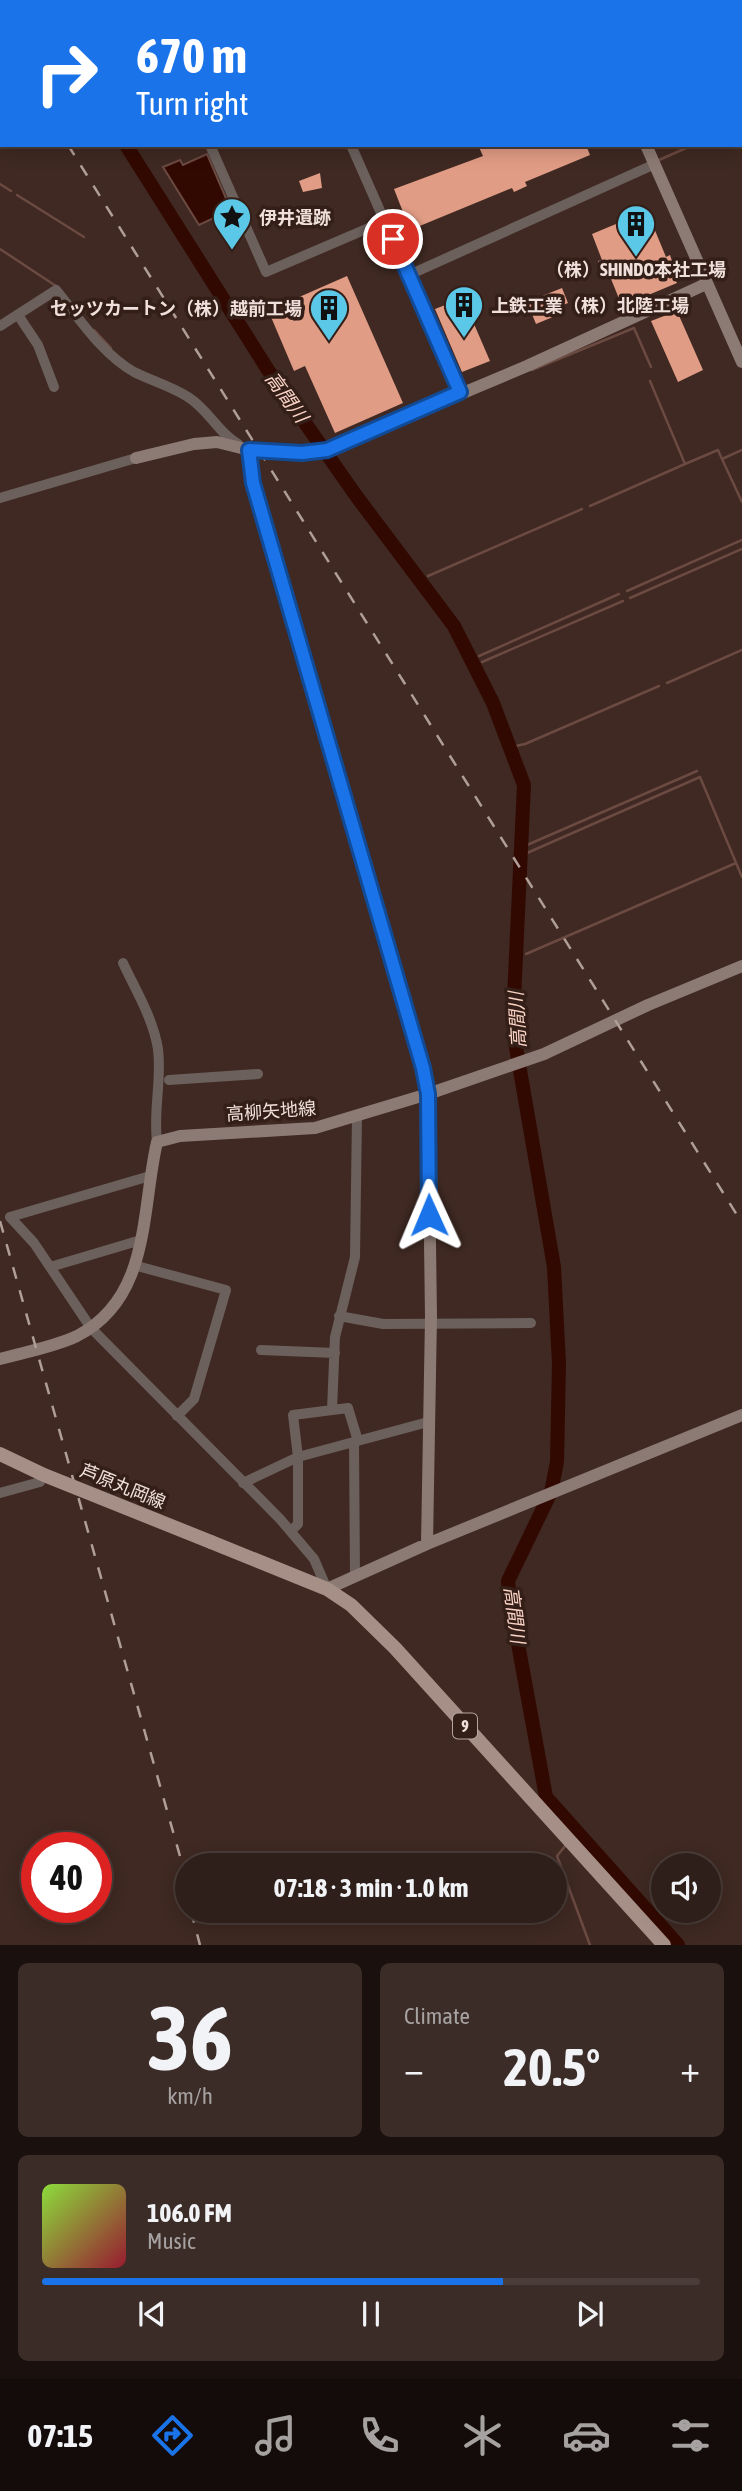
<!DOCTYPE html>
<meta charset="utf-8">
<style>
:root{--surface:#2f1f1a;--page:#3b2c27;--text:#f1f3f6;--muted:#a7a2a2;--line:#4a3d39;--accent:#1a73e8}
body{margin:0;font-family:"Asap Condensed","Noto Sans JP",sans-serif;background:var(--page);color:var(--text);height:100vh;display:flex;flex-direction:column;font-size:26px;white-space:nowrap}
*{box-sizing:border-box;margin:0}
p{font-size:23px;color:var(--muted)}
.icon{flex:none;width:38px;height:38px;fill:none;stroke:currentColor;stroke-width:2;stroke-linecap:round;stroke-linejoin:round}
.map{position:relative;height:1945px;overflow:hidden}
.details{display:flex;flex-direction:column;gap:18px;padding:18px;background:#1a110e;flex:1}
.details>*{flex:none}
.top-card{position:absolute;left:0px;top:0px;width:742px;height:147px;box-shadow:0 4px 18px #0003,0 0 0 2px var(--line);background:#1a73e8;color:#fff;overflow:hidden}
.fabs{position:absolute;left:651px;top:1853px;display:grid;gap:14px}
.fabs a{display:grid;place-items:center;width:70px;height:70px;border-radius:50%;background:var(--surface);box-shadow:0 4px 18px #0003,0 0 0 2px var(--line);font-size:35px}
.speed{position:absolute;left:21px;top:1832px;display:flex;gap:14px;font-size:35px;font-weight:700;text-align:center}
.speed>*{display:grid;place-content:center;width:91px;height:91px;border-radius:50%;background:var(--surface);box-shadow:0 4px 18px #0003,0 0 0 2px var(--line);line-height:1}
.speed .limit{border:10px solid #d22;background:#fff;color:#111}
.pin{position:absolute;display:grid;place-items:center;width:60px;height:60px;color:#fff;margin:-30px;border:4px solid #fff;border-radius:50%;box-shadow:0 2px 7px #0007}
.me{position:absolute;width:77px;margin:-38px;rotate:359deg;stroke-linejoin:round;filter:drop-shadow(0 0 5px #0008)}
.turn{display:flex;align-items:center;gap:24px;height:147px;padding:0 21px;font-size:32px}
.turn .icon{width:91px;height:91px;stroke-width:2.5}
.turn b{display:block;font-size:49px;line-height:60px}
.big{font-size:52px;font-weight:700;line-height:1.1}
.details .card{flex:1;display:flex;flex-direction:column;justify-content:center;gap:10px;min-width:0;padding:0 24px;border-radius:10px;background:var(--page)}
.details .dial{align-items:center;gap:0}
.dial b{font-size:91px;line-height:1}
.song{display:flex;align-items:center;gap:21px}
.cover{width:84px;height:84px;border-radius:10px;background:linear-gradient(135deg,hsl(90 70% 55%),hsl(350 70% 35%))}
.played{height:7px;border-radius:4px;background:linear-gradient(90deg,var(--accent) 70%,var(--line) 70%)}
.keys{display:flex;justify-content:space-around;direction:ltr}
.heat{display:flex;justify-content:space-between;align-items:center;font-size:38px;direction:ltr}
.details .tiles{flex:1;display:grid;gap:18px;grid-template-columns:1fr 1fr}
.card:last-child{grid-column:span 2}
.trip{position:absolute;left:175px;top:1853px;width:392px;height:70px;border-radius:35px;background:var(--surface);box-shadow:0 4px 18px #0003,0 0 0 2px var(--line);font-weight:700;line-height:70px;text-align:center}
.tab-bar{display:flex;height:112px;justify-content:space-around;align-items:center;background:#130c0a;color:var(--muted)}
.tab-bar .icon{width:49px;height:49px}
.tab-bar .on{color:var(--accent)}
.tab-bar b{font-size:32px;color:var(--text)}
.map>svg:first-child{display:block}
.water{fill:#320900;stroke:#6b4a42;stroke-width:2}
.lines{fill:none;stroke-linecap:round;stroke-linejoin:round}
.stream{stroke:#6b4a42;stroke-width:2.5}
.river{stroke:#320900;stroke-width:14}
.building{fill:#e19c85}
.street{stroke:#6b605c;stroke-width:10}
.secondary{stroke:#8c7a74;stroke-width:12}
.primary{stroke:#a68f87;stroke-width:14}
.rail{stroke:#b09e99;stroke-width:2.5;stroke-dasharray:12 12;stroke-linecap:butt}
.primary-bridge{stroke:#a68f87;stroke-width:14}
.route-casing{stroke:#114b97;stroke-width:18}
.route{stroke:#1a73e8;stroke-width:12}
.labels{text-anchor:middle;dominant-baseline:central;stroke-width:7;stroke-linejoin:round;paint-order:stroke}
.shield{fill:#341f18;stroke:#b7a6a0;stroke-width:2}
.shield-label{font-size:16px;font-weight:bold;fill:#efe0db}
.poi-label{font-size:18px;font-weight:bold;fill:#efe0db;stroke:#341f18;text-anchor:start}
.street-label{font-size:18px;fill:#efe0db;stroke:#341f18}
.water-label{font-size:19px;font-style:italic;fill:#fbd4c7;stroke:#341f18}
</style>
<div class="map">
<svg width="742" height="1945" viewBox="0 0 742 1945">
<rect width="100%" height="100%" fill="#3f2922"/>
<path class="water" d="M207,154L231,210L199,225L163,167L180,160L183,165Z"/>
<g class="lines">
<path class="stream" d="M618,2L621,0
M740,125L742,124
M659,160L693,145
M0,184L11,191
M17,195L84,237
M0,249L56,286
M94,330L111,348
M532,370L634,328L651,367
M722,459L742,502
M685,464L718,450L722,459L742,450
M590,506L685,464L650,381
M428,576L582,509
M627,591L742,540
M630,598L742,549
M479,656L619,594
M482,662L623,601
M667,683L742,650
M511,747L525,744L659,686
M527,845L697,771
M527,853L700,777L742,877
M526,954L736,863
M566,1845L557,1856L590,1945"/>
<path class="river" d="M308,2L312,0
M0,93H2
M126,145L268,370L357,497L454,626L493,703L524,785L514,998L516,1047L554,1267L559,1364L557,1462L551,1492L508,1581L510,1600L546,1797L678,1945"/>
</g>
<path class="building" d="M478,145H586L590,155L525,182L527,186L514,192L512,188L410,230L394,189L483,156Z
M320,173L322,188L303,192L299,181Z
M647,211L666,257L670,255L672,261L669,263L677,283L622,306L609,274L604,276L598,261L602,260L592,234Z
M347,276L403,403L335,433L305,366L294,371L271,317L284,311L281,305Z
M562,288L568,303L558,307L560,314L536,324L527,302Z
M463,298L468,311L472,310L474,315L471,317L490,361L462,372L435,309Z
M677,311L703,370L678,382L651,321Z"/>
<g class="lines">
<path class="street" d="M552,2L556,0
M210,145L266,272L385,221
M351,145L460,392
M409,275L655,164
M18,315L38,345L54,387
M0,326L56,290C79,318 102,354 134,372C152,381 171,386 188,397C209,410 218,433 238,444
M0,498L136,458
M123,963C136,991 153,1018 158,1049C162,1080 153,1110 157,1142
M169,1080L258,1074
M10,1217L34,1243L91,1328L280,1519L314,1559L327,1589
M10,1217L150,1176
M137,1266L226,1290L194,1399L177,1416
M50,1267L141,1240
M339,1316L383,1324L531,1323
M261,1350L335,1353
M332,1410L335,1337L355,1257L357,1115
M354,1442L355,1577
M243,1483L298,1457L293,1415L348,1408L358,1441
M0,1493L40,1482
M291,1531L298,1524V1457L428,1422"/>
<path class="secondary" d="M589,0L592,2
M604,2L607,0
M646,145L742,362
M249,450L253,483L428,1094L431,1317L427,1544
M136,458L194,444L217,442L249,450L302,453L327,450L527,366L706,284
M0,1359C25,1352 54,1347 77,1336C151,1298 141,1211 157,1142L180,1136L315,1128L428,1094L544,1054L648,1005L742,966
M327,1589L427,1544L742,1415"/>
<path class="primary" d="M211,1542L327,1589L351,1605L395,1648L664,1945"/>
<path class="rail" d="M0,23L2,26
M0,37L2,40
M68,145L742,1223
M0,1221L187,1881
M180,1872L187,1899
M191,1911L200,1945"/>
<path class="primary-bridge" d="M0,1454L44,1475L211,1542"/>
</g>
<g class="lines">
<g class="route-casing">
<path id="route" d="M393,239L460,392L327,450L302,453L249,450L253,483L423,1068L428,1094L429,1215"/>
</g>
<use href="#route" class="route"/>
</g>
<defs>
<g id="sight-pin" transform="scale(2.0125)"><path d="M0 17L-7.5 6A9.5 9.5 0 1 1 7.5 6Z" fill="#5bc8e7" stroke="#341f18"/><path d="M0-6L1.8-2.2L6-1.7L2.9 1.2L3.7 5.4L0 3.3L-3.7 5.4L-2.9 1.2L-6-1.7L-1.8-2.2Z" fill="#111"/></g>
<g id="building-pin" transform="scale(2.0125)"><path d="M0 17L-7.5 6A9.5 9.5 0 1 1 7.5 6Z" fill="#5bc8e7" stroke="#341f18"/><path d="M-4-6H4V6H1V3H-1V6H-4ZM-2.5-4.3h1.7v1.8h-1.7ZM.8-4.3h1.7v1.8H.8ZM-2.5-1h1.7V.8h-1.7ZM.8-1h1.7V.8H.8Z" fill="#111"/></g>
</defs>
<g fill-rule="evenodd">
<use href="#sight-pin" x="232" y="217"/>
<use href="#building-pin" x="636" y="224"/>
<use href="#building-pin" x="464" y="305"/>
<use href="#building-pin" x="329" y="308"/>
</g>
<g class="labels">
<rect class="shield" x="453" y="1713.5" width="24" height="25" rx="5"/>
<g class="shield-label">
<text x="465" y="1726">9</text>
</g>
<g class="poi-label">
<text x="259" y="217">伊井遺跡</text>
<text x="636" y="269" text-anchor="middle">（株）SHINDO本社工場</text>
<text x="491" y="305">上鉄工業（株）北陸工場</text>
<text x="302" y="308" text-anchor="end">セッツカートン（株）越前工場</text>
</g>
<g class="street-label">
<text transform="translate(271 1111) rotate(-4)">高柳矢地線</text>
<text transform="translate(123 1486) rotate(22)">芦原丸岡線</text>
</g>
<g class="water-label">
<text transform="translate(287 397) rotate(54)">高間川</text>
<text transform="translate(517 1020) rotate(-93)">高間川</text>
<text transform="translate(515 1615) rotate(83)">高間川</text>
</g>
</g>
</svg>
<div class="fabs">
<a><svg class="icon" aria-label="sound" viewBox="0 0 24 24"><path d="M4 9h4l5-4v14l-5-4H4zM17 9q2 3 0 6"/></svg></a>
</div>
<div class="speed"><div class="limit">40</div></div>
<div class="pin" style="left:393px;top:239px;background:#d93025"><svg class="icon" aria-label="arrive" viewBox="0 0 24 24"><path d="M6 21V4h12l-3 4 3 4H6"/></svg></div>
<svg class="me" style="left:429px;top:1215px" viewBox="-20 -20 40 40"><path d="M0-17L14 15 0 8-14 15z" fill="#1a73e8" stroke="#fff" stroke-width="4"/></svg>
<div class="trip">07:18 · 3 min · 1.0 km</div>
<div class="top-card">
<div class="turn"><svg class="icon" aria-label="right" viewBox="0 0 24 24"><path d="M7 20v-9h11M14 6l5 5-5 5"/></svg><div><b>670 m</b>Turn right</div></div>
</div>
</div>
<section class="details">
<div class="tiles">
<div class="card dial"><b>36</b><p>km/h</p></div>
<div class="card"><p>Climate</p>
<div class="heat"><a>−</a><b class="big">20.5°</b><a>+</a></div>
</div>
<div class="card">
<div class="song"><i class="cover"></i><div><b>106.0 FM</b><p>Music</p></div></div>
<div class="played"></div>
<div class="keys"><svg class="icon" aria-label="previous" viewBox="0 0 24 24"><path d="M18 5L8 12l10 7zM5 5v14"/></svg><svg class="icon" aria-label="pause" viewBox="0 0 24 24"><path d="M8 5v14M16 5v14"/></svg><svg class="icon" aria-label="next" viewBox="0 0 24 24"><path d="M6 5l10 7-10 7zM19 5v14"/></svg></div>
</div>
</div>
</section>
<nav class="tab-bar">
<b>07:15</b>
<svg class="icon on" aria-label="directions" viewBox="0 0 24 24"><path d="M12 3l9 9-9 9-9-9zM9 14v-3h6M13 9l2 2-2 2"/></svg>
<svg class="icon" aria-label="music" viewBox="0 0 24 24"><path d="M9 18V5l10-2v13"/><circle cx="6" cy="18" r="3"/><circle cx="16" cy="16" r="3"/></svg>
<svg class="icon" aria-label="phone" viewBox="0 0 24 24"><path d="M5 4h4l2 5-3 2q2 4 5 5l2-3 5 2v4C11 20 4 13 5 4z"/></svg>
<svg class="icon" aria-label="climate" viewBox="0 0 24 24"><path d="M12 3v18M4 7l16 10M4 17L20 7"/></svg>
<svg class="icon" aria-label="car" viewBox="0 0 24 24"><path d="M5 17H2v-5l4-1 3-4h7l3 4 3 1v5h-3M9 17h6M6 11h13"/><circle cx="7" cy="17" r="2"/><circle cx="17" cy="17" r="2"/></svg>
<svg class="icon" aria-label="filters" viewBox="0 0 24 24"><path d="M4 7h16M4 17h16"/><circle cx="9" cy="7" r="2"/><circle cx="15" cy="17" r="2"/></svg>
</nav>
